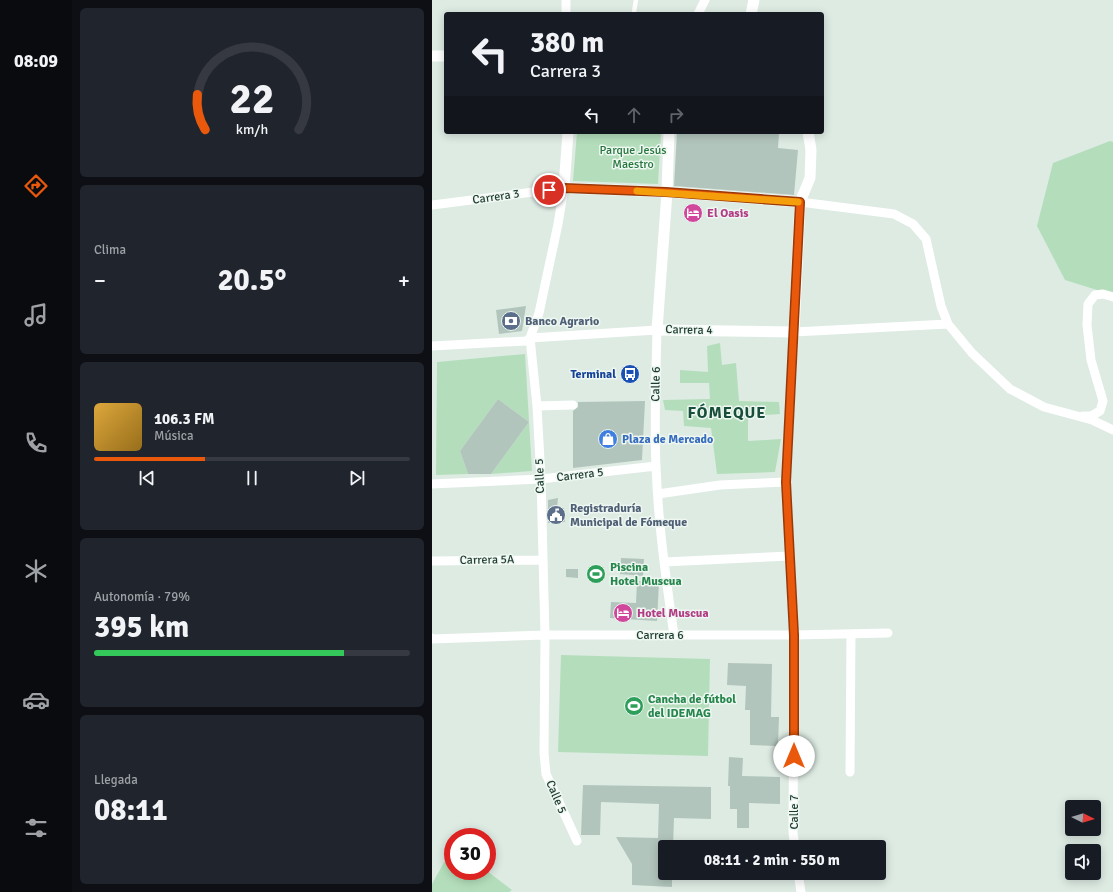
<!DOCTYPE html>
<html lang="es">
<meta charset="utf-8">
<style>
:root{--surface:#171b24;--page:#20242c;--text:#f1f3f6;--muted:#9ea1a6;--line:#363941;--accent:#ea580c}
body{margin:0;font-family:Signika,sans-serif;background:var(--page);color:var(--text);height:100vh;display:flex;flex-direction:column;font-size:15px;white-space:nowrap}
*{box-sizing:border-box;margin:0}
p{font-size:13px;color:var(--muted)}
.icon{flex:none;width:22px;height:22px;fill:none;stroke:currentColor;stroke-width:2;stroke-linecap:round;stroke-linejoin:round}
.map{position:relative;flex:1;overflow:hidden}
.drawer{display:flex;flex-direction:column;gap:8px;padding:8px;background:#0d0f14;width:360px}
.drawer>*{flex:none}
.top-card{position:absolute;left:12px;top:12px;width:380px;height:122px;border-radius:4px;box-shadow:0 2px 10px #0003;background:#171b24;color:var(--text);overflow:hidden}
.needle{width:26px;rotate:95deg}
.controls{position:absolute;left:633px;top:800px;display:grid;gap:8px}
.controls a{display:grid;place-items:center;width:36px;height:36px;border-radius:4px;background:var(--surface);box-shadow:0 2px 10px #0003;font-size:20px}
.speed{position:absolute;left:12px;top:828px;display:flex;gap:8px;font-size:20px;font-weight:700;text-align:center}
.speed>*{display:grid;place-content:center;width:52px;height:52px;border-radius:50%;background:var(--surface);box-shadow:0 2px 10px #0003;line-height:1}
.speed .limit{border:6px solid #d22;background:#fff;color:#111}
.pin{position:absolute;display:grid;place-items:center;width:34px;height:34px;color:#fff;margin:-17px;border:2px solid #fff;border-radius:50%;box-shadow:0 1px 4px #0007}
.me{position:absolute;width:44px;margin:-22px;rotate:0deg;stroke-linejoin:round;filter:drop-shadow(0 0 3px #0008)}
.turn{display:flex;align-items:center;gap:14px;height:84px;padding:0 20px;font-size:18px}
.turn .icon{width:52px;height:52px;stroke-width:2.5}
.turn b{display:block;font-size:28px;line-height:34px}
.lanes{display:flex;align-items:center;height:38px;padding:0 20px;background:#0003;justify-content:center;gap:20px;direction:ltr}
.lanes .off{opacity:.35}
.big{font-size:30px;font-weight:700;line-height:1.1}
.drawer .card{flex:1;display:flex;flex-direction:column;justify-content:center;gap:6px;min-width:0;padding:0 14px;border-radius:6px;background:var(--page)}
.drawer .dial{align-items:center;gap:0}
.dial svg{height:104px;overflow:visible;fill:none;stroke:var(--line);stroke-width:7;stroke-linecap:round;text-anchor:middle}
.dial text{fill:var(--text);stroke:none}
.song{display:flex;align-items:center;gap:12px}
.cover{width:48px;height:48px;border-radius:6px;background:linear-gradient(135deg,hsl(40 70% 55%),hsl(40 70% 35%))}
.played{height:4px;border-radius:2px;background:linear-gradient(90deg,var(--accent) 35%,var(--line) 35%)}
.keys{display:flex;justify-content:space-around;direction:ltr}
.heat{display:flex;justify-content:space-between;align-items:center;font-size:22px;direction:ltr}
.charge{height:6px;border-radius:3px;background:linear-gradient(90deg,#34c759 79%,var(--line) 0)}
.trip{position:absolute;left:226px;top:840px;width:228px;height:40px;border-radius:4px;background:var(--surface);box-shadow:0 2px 10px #0003;font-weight:700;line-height:40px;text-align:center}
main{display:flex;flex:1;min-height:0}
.tabs{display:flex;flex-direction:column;width:72px;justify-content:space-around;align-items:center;background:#090b0e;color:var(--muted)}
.tabs .icon{width:28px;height:28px}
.tabs .current{color:var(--accent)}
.tabs b{font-size:18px;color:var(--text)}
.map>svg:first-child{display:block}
.green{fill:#b4debb}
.building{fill:#b2c5bc}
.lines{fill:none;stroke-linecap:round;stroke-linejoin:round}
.service{stroke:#fff;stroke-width:4.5}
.minor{stroke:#fff;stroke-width:9}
.tertiary{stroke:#fff;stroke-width:11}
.route-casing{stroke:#983908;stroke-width:10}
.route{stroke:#ea580c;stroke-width:7}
.slow{stroke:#f59e0b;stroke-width:7}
.labels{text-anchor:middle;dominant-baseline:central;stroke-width:3;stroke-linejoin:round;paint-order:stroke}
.park-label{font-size:12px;fill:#25753d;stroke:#eef7f1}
.street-label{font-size:12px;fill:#1e3b30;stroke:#eef7f1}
.hotel-label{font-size:12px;font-weight:bold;fill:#b23c85;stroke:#eef7f1;text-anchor:start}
.service-label{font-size:12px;font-weight:bold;fill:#4e5e75;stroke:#eef7f1;text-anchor:start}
.transit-label{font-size:12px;font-weight:bold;fill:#164399;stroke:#eef7f1;text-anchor:end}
.shop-label{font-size:12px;font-weight:bold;fill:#366cbe;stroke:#eef7f1;text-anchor:start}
.leisure-label{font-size:12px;font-weight:bold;fill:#27864d;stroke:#eef7f1;text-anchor:start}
.district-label{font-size:16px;font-weight:bold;letter-spacing:1px;fill:#184e3c;stroke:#eef7f1}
</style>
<main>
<nav class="tabs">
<b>08:09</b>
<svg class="icon current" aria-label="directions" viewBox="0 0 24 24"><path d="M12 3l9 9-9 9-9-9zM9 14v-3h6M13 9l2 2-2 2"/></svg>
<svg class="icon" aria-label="music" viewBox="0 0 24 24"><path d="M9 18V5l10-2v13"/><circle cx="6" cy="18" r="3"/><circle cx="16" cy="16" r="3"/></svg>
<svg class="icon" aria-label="phone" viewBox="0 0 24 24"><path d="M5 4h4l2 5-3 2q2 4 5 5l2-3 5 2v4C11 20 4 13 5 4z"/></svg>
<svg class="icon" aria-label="climate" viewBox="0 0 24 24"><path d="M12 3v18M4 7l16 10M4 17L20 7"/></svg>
<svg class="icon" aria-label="car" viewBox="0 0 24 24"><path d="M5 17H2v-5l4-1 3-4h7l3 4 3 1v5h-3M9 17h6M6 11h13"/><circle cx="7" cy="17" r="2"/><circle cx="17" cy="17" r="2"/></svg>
<svg class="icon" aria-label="filters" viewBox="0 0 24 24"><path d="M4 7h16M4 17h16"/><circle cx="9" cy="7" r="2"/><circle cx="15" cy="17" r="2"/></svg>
</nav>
<section class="drawer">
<div class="card dial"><svg viewBox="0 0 100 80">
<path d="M14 69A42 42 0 1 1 86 69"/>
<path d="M14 69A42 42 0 0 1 8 42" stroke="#ea580c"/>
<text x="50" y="56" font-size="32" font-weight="700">22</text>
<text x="50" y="72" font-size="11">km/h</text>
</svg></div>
<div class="card"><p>Clima</p>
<div class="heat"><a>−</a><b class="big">20.5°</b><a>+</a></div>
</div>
<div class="card">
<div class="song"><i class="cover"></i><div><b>106.3 FM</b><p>Música</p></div></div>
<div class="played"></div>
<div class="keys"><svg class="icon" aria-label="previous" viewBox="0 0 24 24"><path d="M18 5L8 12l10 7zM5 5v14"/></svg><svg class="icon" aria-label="pause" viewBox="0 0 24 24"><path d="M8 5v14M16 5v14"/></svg><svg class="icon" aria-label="next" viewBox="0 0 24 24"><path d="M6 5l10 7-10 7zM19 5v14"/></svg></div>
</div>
<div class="card"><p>Autonomía · 79%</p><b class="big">395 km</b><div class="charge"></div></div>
<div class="card"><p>Llegada</p><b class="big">08:11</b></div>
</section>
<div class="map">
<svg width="681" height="892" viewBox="0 0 681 892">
<rect width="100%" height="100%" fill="#ddebe3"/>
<path class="green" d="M145,132H229L226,184L141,181Z
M678,141L681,142V295L633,280L605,226L621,163Z
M288,343L290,365L304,363L307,401L347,402L348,414L316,416V441L349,439L343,472L285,474L279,428L252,426L251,411L233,410L231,400L278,399L277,383H248V370L276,372L275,346Z
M93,354L100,471L59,474L97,422L66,399L28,451L36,474L4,475L5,362Z
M129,655L278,659L276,756L126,752Z
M21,846V871H55L80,890L77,892H0V884Z"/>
<path class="building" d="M245,132H347L346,148L366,150L362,195L242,186Z
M94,306L90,331L67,334L64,310Z
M66,399L97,422L59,474H36L28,451Z
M213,401L210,460L141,468V411L146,407V402Z
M126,498L125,509L132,508L133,522L116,523V500Z
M189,558L212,559L211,576L188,574Z
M134,569H146V578L134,577Z
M205,581L227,582L225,621L178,618L179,602L204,603Z
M296,663L340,664L339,717H347L346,746L318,745V710H313L314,686L295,685Z
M297,757L311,758L310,776L348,777V804L317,803V828H305V809H298V786H296Z
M151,785L279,787V819L242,818L241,847H233V873H240V887L200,885V864L184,837L226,838L227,804L169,802L168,835H149Z"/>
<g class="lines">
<path class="service" d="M202,12L204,0"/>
<path class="minor" d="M134,14V0
M266,14L273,0
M368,202L462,214L481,224L494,239L509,306L516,324L540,353L578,389L612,407L660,420L681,430
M0,205L132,188L126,224L107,313L98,338L105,406L109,479L113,635L112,753L114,774L145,841
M0,346L94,341L98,338L225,330C224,375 222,421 224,466C226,523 234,579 242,635
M105,406L141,405
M651,416H659L668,411L671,401L659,360L655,325L656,304L663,295L671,294L681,297
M0,484L109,479L224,466
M226,494L288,485L354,482
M0,561L110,560
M232,562L358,556
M0,638V639L113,635H362L456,633
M418,772L419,634
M363,847L361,833L362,635L354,482L362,332L516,324
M366,873L369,892"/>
<path class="tertiary" d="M319,14L322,0
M0,56H14
M136,132L132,188L235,192L368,202
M237,132L235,192L225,330L362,332L368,202L378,178L379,150L376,132"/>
</g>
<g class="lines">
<g class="route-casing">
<path id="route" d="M117,190L132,188L234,192L368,202L354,482L362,635V756"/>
</g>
<use href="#route" class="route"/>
<path class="slow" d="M205,191L366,202"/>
</g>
<defs>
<g id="hotel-disc" transform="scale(1)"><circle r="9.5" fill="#d1479c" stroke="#eef7f1"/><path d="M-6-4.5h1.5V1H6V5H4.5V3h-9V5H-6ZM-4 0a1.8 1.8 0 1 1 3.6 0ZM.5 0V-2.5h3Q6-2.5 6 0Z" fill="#fff"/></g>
<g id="bank-disc" transform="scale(1)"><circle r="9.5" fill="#5c6f8a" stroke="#eef7f1"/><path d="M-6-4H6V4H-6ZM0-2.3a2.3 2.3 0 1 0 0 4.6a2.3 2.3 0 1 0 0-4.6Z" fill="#fff"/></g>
<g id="bus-disc" transform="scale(1)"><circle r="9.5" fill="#1a4fb4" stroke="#eef7f1"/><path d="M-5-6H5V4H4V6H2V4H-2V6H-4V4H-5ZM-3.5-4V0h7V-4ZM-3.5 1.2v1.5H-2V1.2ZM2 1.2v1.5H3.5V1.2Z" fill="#fff"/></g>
<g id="shop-disc" transform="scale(1)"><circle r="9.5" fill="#3f7fe0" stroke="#eef7f1"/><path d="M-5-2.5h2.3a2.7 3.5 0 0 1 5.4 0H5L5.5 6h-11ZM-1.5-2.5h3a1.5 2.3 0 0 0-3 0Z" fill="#fff"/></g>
<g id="civic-disc" transform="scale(1)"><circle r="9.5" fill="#5c6f8a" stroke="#eef7f1"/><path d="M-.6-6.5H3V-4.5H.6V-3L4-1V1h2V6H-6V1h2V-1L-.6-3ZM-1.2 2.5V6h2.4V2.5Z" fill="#fff"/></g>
<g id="stadium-disc" transform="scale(1)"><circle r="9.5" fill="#2e9e5b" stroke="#eef7f1"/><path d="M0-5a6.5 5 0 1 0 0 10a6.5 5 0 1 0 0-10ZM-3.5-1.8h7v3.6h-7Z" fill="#fff"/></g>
</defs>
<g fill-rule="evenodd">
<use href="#hotel-disc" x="261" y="213"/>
<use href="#bank-disc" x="79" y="321"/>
<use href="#bus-disc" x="198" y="374"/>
<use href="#shop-disc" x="176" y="439"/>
<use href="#civic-disc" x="124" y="515"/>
<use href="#stadium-disc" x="164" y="574"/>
<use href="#hotel-disc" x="191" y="613"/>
<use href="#stadium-disc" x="202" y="706"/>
</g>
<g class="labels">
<g class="park-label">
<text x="201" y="150">Parque Jesús<tspan x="201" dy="14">Maestro</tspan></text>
</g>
<g class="street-label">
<text transform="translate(64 197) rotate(-8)">Carrera 3</text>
<text transform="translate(257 330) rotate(1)">Carrera 4</text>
<text transform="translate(224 384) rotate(-89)">Calle 6</text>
<text transform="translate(148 475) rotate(-7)">Carrera 5</text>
<text transform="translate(108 476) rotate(-92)">Calle 5</text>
<text transform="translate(55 560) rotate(-1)">Carrera 5A</text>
<text x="228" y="635">Carrera 6</text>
<text transform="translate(124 797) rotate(67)">Calle 5</text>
<text transform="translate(362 812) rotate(-90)">Calle 7</text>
</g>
<g class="hotel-label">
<text x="275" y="213">El Oasis</text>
<text x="205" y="613">Hotel Muscua</text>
</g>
<g class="service-label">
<text x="93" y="321">Banco Agrario</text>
<text x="138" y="508">Registraduría<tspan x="138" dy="14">Municipal de Fómeque</tspan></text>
</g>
<g class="transit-label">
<text x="184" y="374">Terminal</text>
</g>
<g class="shop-label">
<text x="190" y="439">Plaza de Mercado</text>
</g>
<g class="leisure-label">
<text x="178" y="567">Piscina<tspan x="178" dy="14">Hotel Muscua</tspan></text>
<text x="216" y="699">Cancha de fútbol<tspan x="216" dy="14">del IDEMAG</tspan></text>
</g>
<g class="district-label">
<text x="295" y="413">FÓMEQUE</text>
</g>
</g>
</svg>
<div class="controls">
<a><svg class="needle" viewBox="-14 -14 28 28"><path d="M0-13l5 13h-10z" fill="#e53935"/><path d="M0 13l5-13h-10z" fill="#9ea1a6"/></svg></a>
<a><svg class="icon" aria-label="sound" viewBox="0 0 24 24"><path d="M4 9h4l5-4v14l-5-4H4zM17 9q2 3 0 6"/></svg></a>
</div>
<div class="speed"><div class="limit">30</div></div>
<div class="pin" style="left:117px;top:190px;background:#d93025"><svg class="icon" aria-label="arrive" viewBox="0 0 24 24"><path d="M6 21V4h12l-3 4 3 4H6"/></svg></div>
<svg class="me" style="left:362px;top:756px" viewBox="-20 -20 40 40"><circle r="19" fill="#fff"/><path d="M0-13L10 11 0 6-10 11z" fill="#ea580c"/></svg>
<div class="trip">08:11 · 2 min · 550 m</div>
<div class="top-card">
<div class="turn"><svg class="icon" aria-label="left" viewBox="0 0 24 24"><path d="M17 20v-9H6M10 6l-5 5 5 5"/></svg><div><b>380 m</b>Carrera 3</div></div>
<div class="lanes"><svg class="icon" aria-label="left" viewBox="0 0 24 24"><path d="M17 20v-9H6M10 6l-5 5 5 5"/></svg><svg class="icon off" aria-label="ahead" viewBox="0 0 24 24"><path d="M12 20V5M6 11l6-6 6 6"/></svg><svg class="icon off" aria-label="right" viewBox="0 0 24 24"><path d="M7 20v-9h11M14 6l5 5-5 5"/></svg></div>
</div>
</div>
</main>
